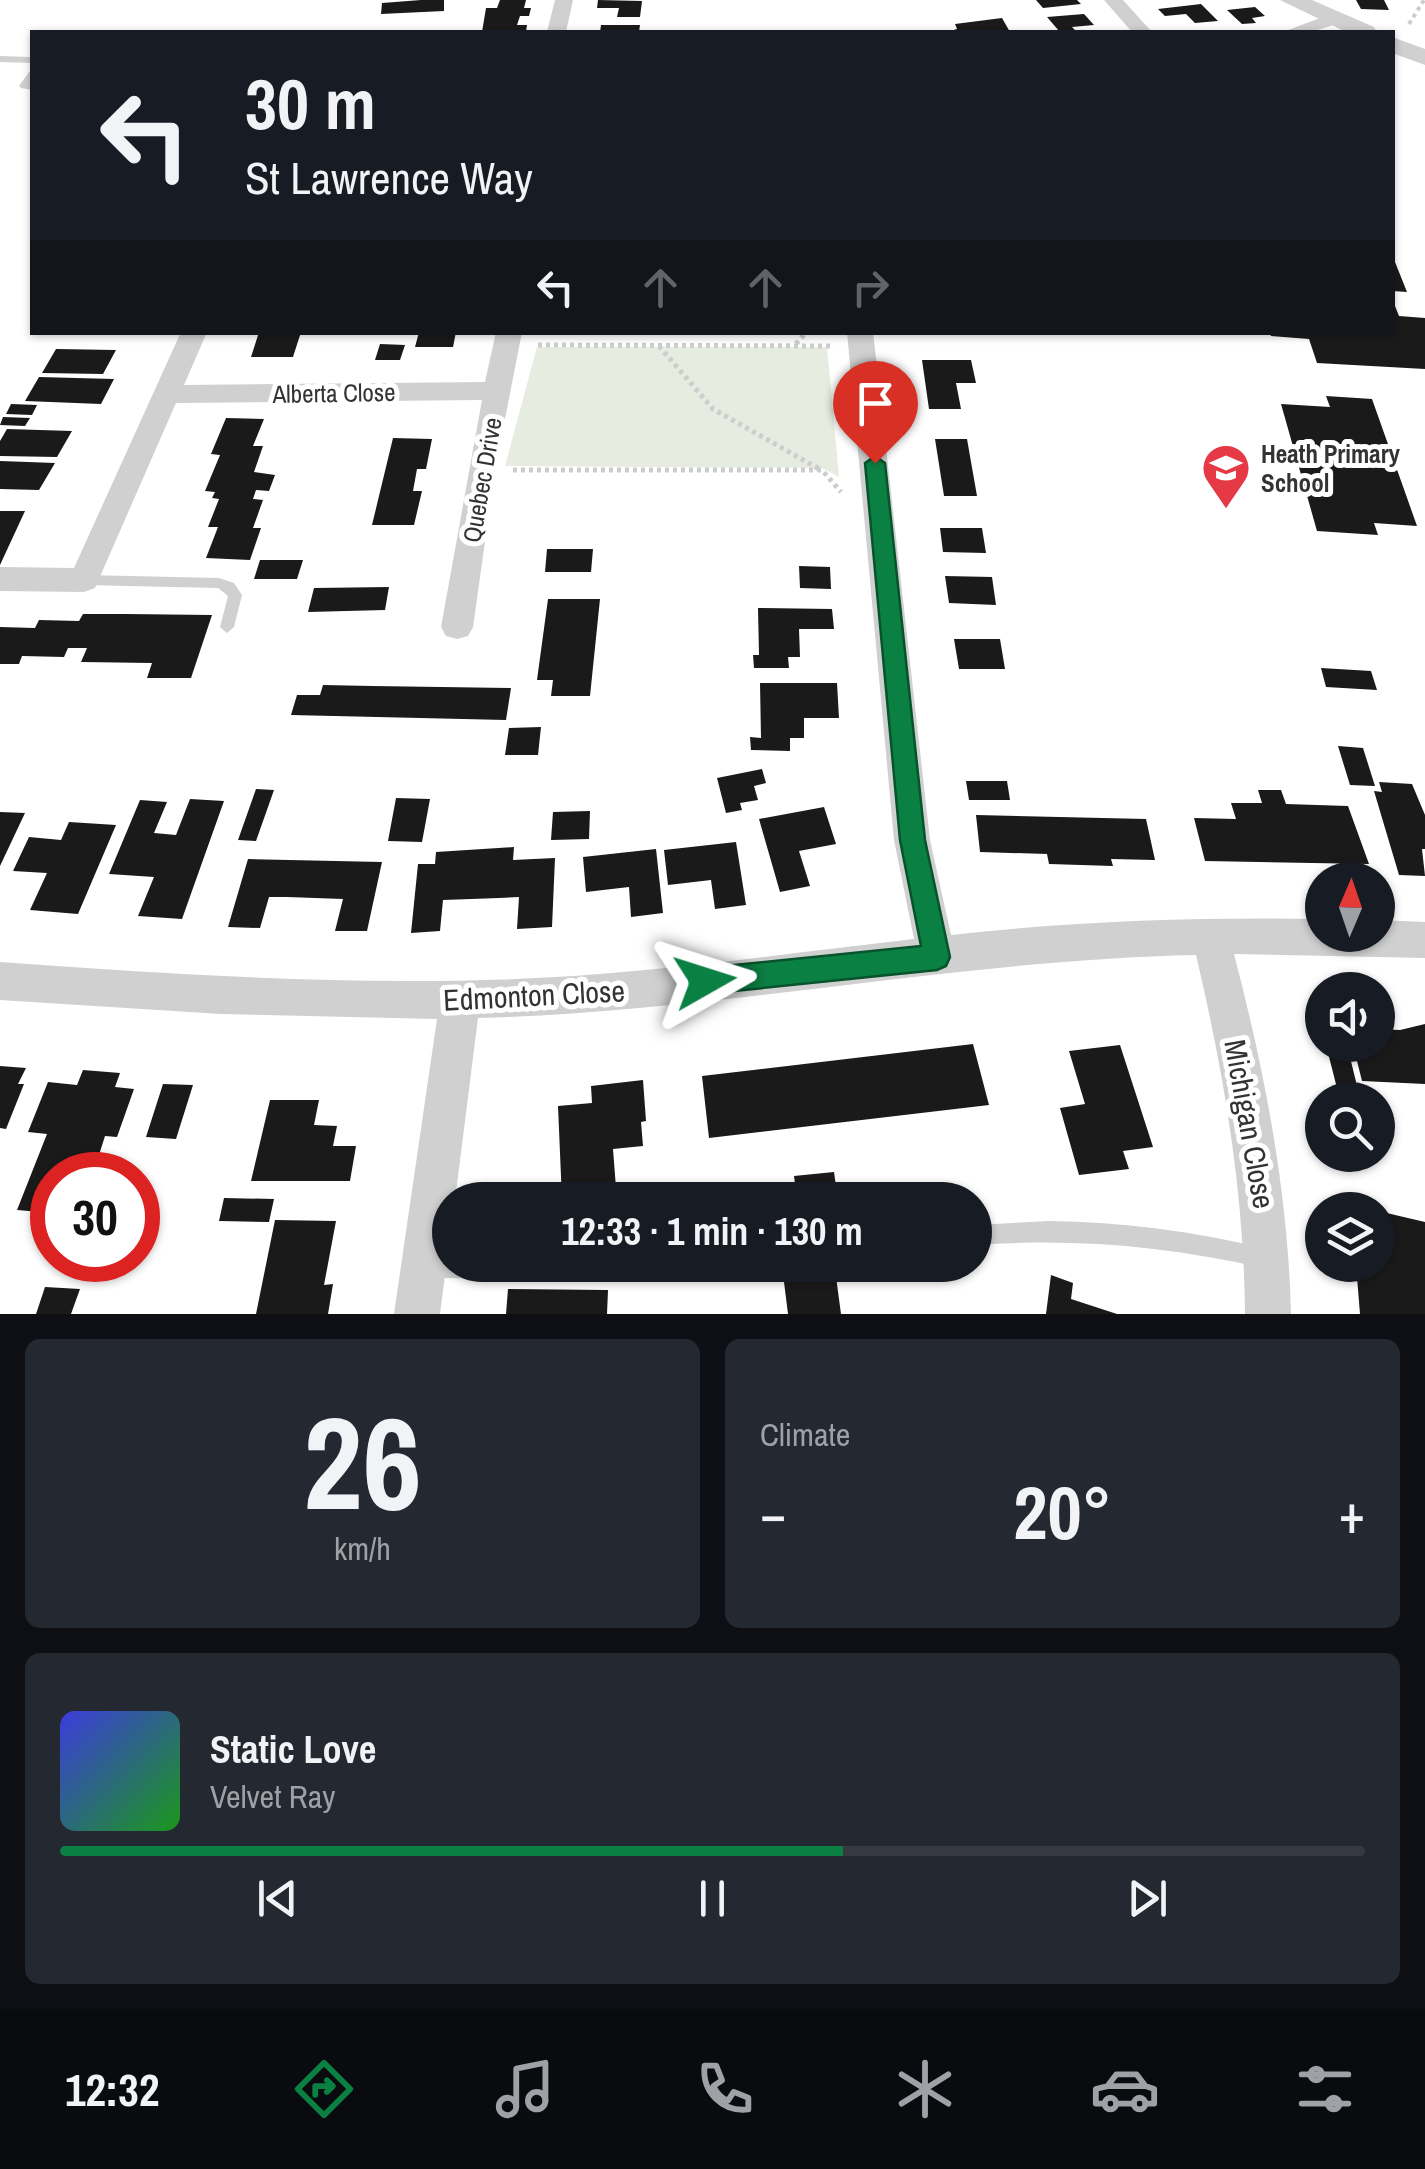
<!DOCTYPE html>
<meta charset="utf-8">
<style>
:root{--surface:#171b24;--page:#242831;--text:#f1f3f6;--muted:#9ea1a6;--line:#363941;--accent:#0b8043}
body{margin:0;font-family:"Archivo Narrow",sans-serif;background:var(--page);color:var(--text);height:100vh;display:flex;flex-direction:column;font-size:38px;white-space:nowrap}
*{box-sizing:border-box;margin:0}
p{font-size:32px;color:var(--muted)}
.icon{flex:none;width:55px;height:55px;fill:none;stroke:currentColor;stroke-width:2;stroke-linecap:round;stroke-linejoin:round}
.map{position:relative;height:1314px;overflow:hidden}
.side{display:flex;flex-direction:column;gap:25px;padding:25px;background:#0d0f14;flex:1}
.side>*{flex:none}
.hud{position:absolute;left:30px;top:30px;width:1365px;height:305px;border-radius:0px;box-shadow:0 2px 8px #0004;background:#171b24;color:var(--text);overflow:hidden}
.needle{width:65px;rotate:2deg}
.tools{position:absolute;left:1305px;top:862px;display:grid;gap:20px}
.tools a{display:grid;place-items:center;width:90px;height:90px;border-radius:50%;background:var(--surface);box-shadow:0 2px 8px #0004;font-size:50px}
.speed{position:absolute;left:30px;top:1152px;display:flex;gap:20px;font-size:50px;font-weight:700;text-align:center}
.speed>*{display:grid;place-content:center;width:130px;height:130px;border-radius:50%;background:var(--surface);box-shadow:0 2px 8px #0004;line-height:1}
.speed .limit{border:15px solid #d22;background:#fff;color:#111}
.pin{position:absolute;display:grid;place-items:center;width:85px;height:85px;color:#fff;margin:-102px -42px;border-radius:50% 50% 50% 0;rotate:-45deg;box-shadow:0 0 10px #0007}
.pin .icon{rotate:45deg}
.me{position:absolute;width:110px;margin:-55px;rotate:84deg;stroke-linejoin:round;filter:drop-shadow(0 0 8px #0008)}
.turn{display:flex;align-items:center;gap:35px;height:210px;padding:0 50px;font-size:45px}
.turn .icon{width:130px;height:130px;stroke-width:2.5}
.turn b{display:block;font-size:70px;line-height:85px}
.lanes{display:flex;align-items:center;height:95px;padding:0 50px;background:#0003;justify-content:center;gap:50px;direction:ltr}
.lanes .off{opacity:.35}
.big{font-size:75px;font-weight:800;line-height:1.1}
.side .widget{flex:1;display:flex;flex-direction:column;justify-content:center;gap:15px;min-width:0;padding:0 35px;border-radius:15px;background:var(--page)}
.side .dial{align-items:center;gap:0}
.dial b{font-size:130px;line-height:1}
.song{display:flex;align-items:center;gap:30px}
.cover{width:120px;height:120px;border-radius:15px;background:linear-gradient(135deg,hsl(240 70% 55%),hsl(120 70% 35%))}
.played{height:10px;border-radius:5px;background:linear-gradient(90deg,var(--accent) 60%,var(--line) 60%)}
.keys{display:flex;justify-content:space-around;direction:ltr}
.heat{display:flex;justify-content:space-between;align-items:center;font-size:55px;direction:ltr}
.side .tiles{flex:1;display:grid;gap:25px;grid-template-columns:1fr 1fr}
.widget:last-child{grid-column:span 2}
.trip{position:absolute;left:432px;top:1182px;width:560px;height:100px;border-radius:50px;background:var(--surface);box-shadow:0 2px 8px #0004;font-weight:800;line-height:100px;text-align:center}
.dock{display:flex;height:160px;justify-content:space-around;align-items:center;background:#090b0e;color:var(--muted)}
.dock .icon{width:70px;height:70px}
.dock .active{color:var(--accent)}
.dock b{font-size:45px;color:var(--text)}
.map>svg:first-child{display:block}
.green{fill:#e6ecdf}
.building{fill:#1a1a1a}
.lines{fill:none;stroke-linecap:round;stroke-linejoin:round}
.path-far1{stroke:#cdcdcd;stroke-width:4;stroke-dasharray:4 4;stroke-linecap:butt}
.path{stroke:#cdcdcd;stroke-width:5;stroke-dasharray:4 4;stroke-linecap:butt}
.service{fill:#d0d0d0;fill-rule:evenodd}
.minor{fill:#d0d0d0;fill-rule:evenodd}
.tertiary{fill:#d0d0d0;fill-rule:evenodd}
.route{fill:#0b8043;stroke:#07532c;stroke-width:2.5}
.labels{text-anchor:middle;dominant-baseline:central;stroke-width:10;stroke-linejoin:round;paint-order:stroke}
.street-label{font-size:25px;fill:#333;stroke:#fff}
.poi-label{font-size:25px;font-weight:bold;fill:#333;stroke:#fff;text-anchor:start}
.near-street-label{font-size:30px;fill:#333;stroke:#fff}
</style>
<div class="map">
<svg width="1425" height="1314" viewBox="0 0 1425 1314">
<rect width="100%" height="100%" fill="#fff"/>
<path class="green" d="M537,347H827L839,477L822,468L505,466Z"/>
<path class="building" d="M421,0H444V11L381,14L382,3Z
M500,0H526L524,8H531L529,16H520L517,25H527L526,32H482L486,8H497Z
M598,0L642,1L640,17H617L619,8H597Z
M1036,0H1077L1081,4L1043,8Z
M1356,0H1384L1389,10L1361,9Z
M1201,4L1218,21L1195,23L1186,14L1165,16L1158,9Z
M1255,7L1265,16L1252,18L1256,23L1242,24L1227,10Z
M1084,14L1094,25L1072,27L1075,30L1059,31L1047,17Z
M1002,18L1010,32H947L957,29L955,24Z
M601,25H640L639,32H600Z
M1393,257L1407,292L1392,291Z
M1393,301L1399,316L1425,318V369L1317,363L1309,339L1271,336L1269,332H1392Z
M259,332H301L293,357H251Z
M419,332H456L453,347H415Z
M380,344L405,345L400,360H375Z
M56,349L116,350L103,374L42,373Z
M922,360H971L976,383H956L961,409H929Z
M39,377L114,379L101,404L25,401Z
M1326,396L1372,399L1417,526L1374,523L1378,535L1317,531L1281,404L1330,407Z
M11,404L37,405L32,415L6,414Z
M3,417L30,418L25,426L0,425Z
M226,418L264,419L253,446H263L254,472L275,475L269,491L256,490L253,499L263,500L253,528H261L250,560L206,558L218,527H208L219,499L212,498L215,492L205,491L220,455L211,454Z
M7,429L72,431L57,457L0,456V441Z
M393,438L432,439L426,469H417L413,491H422L414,525H372Z
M935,439H967L977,496H944Z
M0,461L55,463L39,490L0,489Z
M0,511H25L0,565Z
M940,528H982L986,553L943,552Z
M547,549H593L591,572H545Z
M260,560H303L297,579H254Z
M799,566L830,567L831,589L800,588Z
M945,576L992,577L996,605L949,603Z
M389,587L385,610L308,612L314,588Z
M548,599H600L590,696H551L553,680H537Z
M758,608L832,609L834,629H799L800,657H788L789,668H754L753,655H759Z
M83,614H126L212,615L191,678H147L152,663L81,662L87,648H68L64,657L22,656L19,664H0V627L35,628L39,620L79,621Z
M954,639H1000L1005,669H959Z
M1321,668L1371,671L1377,690L1326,687Z
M760,683H837L839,718H804V738H790V751L751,750L750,737L761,738Z
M323,685L372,686L511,688L506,720L291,715L297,695H320Z
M541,727L538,755H505L509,728Z
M1338,746L1363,748L1375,786L1350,785Z
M762,769L766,783L754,786L758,800L740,803L742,810L726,813L717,778Z
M966,781H1007L1010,800H969Z
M1379,782L1412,784L1425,815V849H1422L1425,876L1399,875L1374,791L1382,792Z
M256,789L274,790L256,841L238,840Z
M1258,790H1281L1286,804L1348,806L1369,864L1205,861L1194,818L1236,819L1231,803H1262Z
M396,798L430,799L422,842L388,841Z
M190,799L224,801L182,919L138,916L154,877L109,874L140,800L167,802L154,833L176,835Z
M824,807L836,844L799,851L810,886L780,892L759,819Z
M590,811L589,839L551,840L553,812Z
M0,812L25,813L0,866Z
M976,815L1146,819L1155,860L1111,859L1113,866L1049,864L1047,854L980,852Z
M69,822L116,825L78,914L30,910L47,873L13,871L29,837L61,840Z
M736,842L746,905L715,909L711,880L668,885L664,850Z
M514,847L513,860L555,858L552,927L517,929L519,897L499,898L443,900L440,931L411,933L418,864H435L436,852Z
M656,849L663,913L631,917L629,887L586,892L583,857Z
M248,859L382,862L367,931H335L343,899L287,897H269L260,928L228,927Z
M1425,1024V1084L1362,1081L1353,1045H1378V1029L1400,1030Z
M973,1044L989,1105L709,1138L702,1076Z
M1120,1045L1153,1147L1123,1151L1129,1169L1079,1175L1060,1108L1085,1104L1069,1051Z
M1326,1045H1347L1360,1098L1339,1096Z
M0,1066L26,1068L18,1084H24L6,1129L0,1128Z
M83,1070L120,1073L115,1087L134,1089L117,1137L105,1136L99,1155L112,1156L105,1175H52V1213L17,1210L47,1134L28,1132L48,1082L77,1085Z
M643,1080L646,1121L641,1122L643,1146L613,1149L616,1188L644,1184L646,1200H562L558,1106L592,1103L591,1086Z
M163,1084L193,1085L176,1139L146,1137Z
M270,1100H319L314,1125L337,1126L333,1146H356L350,1181H251Z
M834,1172L838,1200H797L794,1176Z
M224,1198L274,1199L269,1222L219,1221Z
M1378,1211L1425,1222V1314H1360L1356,1265H1378Z
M275,1220L336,1221L324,1285L333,1284L328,1314H256Z
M835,1269L841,1314H788L783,1274Z
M1051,1275L1073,1283L1071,1299L1117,1314H1046Z
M45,1287L80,1289L71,1314H36Z
M508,1289L608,1290L607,1314H506Z"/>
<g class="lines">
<path class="path-far1" d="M1409,24L1424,0"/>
<path class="path" d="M796,344L806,332
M538,345L830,346
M659,346L713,409L821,470
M513,470H822L841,492"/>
<path class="service" d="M0,56L32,57V63L0,62Z
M32,71L30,84H32V90L21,88L19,86L29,72Z
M84,575L219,578L234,583L242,595L234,627L227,633L220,627L228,596L218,588L84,585L77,580Z
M1049,1221C1122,1222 1192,1231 1263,1248L1270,1251L1273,1258L1270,1265L1263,1268C1167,1246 1073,1238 975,1245V1225Z
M427,1258H450V1265H660L657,1272L650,1275L603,1279L427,1278L420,1275L417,1268L420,1261Z"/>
<path class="minor" d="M555,0H573L566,32H547Z
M1104,0H1123L1152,32H1132Z
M1333,13L1340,15V23L1311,32H1283Z
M181,332H207L184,385L485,382L496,332H522L495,470L473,627L468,636L457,639L446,636L441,627L482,400L176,403L95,588L84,592L0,591V567L74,568Z
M847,332H873L930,840L951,935C1075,921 1199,917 1322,919V935H1378V920L1425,922V958L1234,954C1265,1073 1288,1191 1291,1314H1245C1244,1191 1224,1074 1196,955C955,960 719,1012 478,1018L455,1200H450V1236L440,1314H394L437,1019L221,1014L0,1000V962C171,974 343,986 515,979C648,974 781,954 914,939L894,840Z"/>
<path class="tertiary" d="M1280,0H1312L1374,27L1377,32H1346Z
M1392,37L1425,49V65L1392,53Z"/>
</g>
<path class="route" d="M875,456L885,463L925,840L950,957L946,966L937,970L705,994L696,990L692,981L696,972L705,968L921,946L900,840L865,463Z"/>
<defs>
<g id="school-pin" transform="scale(2.5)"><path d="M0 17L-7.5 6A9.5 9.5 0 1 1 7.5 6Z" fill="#e63946" stroke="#fff"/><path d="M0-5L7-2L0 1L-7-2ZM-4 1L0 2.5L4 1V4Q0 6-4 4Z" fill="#fff"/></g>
</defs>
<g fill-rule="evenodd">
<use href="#school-pin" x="1226" y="468"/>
</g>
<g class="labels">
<g class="street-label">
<text transform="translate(334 393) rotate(-1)">Alberta Close</text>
<text transform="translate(482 480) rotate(-80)">Quebec Drive</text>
</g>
<g class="poi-label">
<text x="1261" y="454">Heath Primary<tspan x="1261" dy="29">School</tspan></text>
</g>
<g class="near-street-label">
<text transform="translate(534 995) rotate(-3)">Edmonton Close</text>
<text transform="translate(1250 1124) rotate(80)">Michigan Close</text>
</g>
</g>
</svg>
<div class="tools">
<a><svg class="needle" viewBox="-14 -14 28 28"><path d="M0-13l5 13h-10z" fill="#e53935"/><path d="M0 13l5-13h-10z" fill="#9ea1a6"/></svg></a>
<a><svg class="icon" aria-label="sound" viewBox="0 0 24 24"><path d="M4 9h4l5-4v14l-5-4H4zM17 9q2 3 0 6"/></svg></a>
<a><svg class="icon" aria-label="search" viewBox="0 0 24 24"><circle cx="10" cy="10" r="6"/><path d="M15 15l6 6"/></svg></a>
<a><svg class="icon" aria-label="layers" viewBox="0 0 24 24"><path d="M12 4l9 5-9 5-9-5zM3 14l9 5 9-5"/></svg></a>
</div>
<div class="speed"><div class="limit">30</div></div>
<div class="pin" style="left:875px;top:463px;background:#d93025"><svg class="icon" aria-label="arrive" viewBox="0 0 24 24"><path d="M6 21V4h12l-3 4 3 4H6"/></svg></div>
<svg class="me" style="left:705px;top:981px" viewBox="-20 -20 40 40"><path d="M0-17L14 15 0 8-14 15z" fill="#0b8043" stroke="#fff" stroke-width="4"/></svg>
<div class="trip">12:33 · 1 min · 130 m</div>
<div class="hud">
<div class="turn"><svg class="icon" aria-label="left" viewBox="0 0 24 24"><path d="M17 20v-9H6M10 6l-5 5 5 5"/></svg><div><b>30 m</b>St Lawrence Way</div></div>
<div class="lanes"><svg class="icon" aria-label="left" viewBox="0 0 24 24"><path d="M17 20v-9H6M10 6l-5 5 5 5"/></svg><svg class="icon off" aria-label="ahead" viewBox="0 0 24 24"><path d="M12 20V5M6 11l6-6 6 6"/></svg><svg class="icon off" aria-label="ahead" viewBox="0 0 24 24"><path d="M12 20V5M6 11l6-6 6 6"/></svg><svg class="icon off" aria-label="right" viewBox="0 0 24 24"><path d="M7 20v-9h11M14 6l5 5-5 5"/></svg></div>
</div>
</div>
<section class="side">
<div class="tiles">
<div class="widget dial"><b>26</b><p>km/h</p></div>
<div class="widget"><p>Climate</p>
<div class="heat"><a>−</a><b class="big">20°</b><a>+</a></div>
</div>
<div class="widget">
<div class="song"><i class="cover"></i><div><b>Static Love</b><p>Velvet Ray</p></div></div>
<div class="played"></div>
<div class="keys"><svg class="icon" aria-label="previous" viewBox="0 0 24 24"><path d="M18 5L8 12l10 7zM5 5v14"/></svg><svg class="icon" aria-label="pause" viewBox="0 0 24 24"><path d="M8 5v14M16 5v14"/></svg><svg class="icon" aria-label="next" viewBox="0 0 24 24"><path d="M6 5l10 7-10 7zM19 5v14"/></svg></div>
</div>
</div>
</section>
<nav class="dock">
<b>12:32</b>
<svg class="icon active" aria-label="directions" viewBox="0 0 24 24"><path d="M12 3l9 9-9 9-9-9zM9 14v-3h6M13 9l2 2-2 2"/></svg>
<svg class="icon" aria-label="music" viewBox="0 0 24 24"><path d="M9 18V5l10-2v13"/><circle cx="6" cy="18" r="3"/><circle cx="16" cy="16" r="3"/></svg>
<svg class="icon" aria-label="phone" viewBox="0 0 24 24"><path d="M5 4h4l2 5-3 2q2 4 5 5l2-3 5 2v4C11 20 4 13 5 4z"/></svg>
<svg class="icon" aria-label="climate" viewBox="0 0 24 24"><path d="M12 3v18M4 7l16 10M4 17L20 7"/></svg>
<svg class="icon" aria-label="car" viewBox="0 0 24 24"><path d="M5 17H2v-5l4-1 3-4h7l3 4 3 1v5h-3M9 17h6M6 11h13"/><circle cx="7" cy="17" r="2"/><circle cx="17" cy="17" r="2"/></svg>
<svg class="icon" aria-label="filters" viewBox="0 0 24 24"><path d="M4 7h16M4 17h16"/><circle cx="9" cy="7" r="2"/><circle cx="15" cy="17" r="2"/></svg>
</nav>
